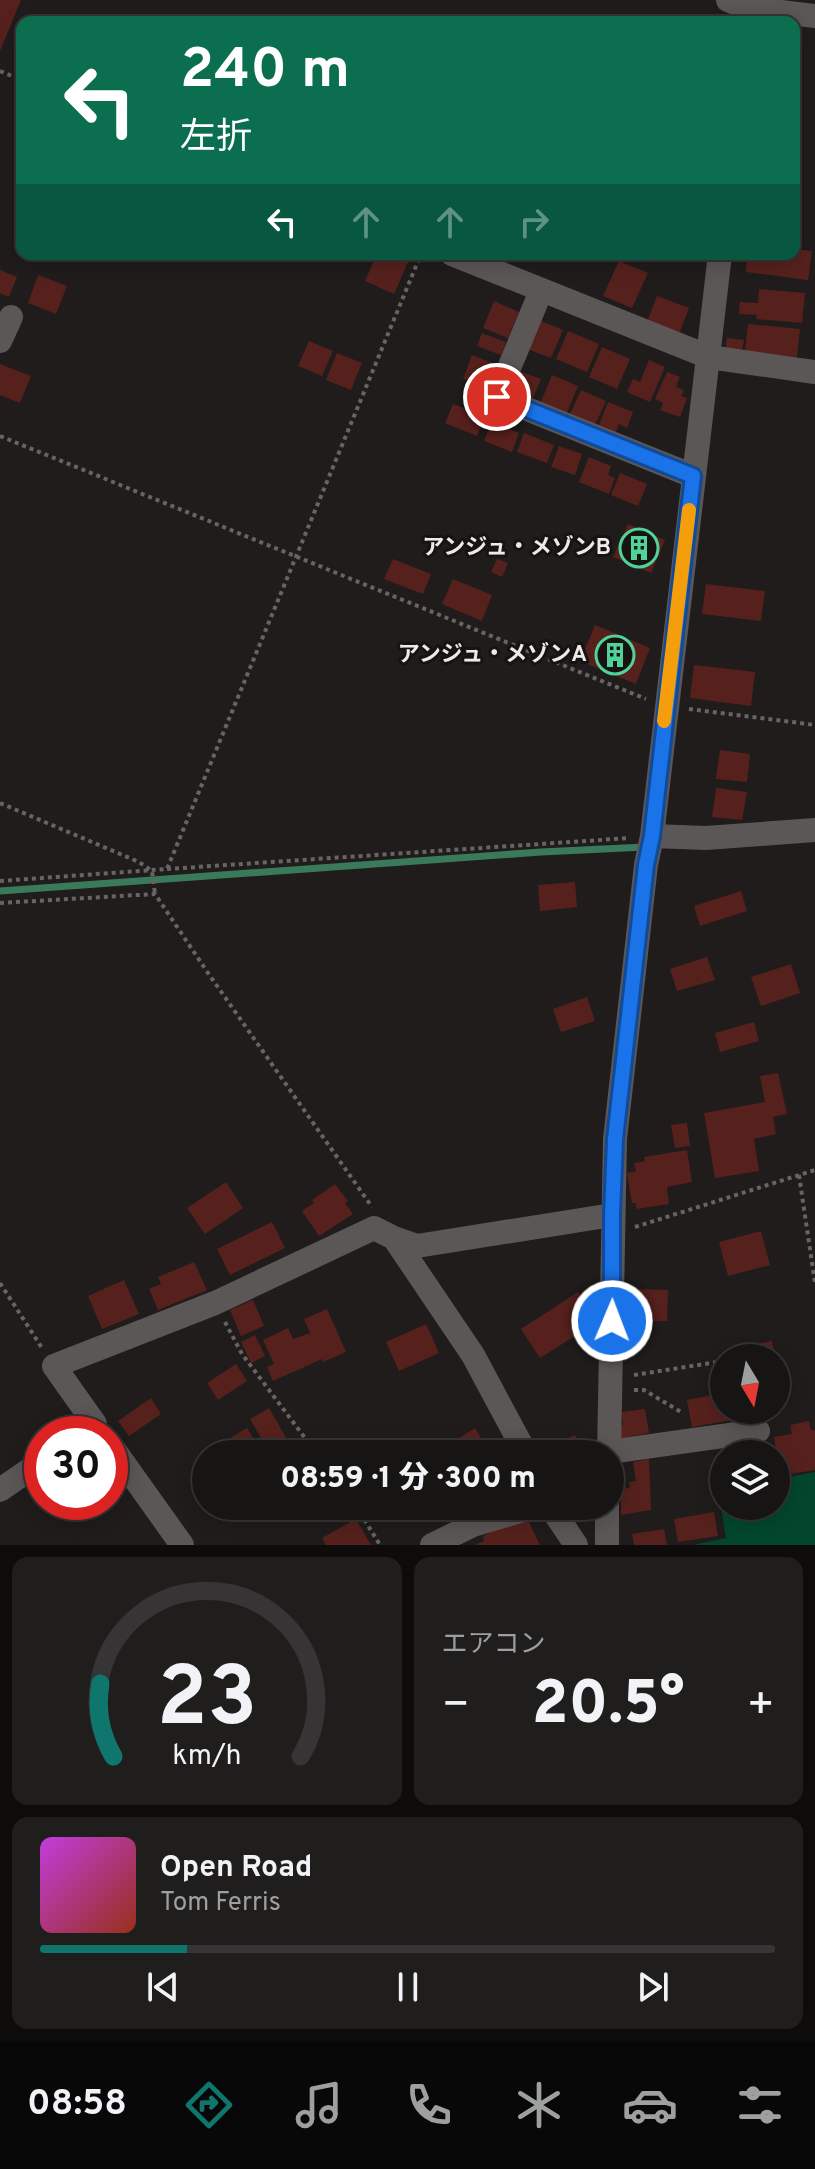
<!DOCTYPE html>
<html lang="ja">
<meta charset="utf-8">
<style>
:root{--surface:#171514;--page:#201e1d;--text:#f1f3f6;--muted:#9e9fa0;--line:#363434;--accent:#0f766e}
body{margin:0;font-family:Overpass,"Noto Sans JP",sans-serif;background:var(--page);color:var(--text);height:100vh;display:flex;flex-direction:column;font-size:30px;white-space:nowrap}
*{box-sizing:border-box;margin:0}
p{font-size:26px;color:var(--muted)}
.icon{flex:none;width:44px;height:44px;fill:none;stroke:currentColor;stroke-width:2;stroke-linecap:round;stroke-linejoin:round}
.map{position:relative;height:1545px;overflow:hidden}
.details{display:flex;flex-direction:column;gap:12px;padding:12px;background:#0d0c0b;flex:1}
.details>*{flex:none}
.top-card{position:absolute;left:16px;top:16px;width:784px;height:244px;border-radius:16px;box-shadow:0 4px 20px #0003,0 0 0 2px var(--line);background:#0b6e4f;color:#fff;overflow:hidden}
.needle{width:52px;rotate:170deg}
.controls{position:absolute;left:710px;top:1344px;display:grid;gap:16px}
.controls a{display:grid;place-items:center;width:80px;height:80px;border-radius:50%;background:var(--surface);box-shadow:0 4px 20px #0003,0 0 0 2px var(--line);font-size:40px}
.speed{position:absolute;left:24px;top:1416px;display:flex;gap:16px;font-size:40px;font-weight:700;text-align:center}
.speed>*{display:grid;place-content:center;width:104px;height:104px;border-radius:50%;background:var(--surface);box-shadow:0 4px 20px #0003,0 0 0 2px var(--line);line-height:1}
.speed .limit{border:12px solid #d22;background:#fff;color:#111}
.pin{position:absolute;display:grid;place-items:center;width:68px;height:68px;color:#fff;margin:-34px;border:4px solid #fff;border-radius:50%;box-shadow:0 2px 8px #0007}
.me{position:absolute;width:88px;margin:-44px;rotate:1deg;stroke-linejoin:round;filter:drop-shadow(0 0 6px #0008)}
.turn{display:flex;align-items:center;gap:28px;height:168px;padding:0 32px;font-size:36px}
.turn .icon{width:104px;height:104px;stroke-width:2.5}
.turn b{display:block;font-size:56px;line-height:68px}
.lanes{display:flex;align-items:center;height:76px;padding:0 32px;background:#0003;justify-content:center;gap:40px;direction:ltr}
.lanes .off{opacity:.35}
.big{font-size:60px;font-weight:800;line-height:1.1}
.details .widget{flex:1;display:flex;flex-direction:column;justify-content:center;gap:12px;min-width:0;padding:0 28px;border-radius:16px;background:var(--page)}
.details .dial{align-items:center;gap:0}
.dial svg{height:208px;overflow:visible;fill:none;stroke:var(--line);stroke-width:7;stroke-linecap:round;text-anchor:middle}
.dial text{fill:var(--text);stroke:none}
.song{display:flex;align-items:center;gap:24px}
.cover{width:96px;height:96px;border-radius:12px;background:linear-gradient(135deg,hsl(290 70% 55%),hsl(10 70% 35%))}
.played{height:8px;border-radius:4px;background:linear-gradient(90deg,var(--accent) 20%,var(--line) 20%)}
.keys{display:flex;justify-content:space-around;direction:ltr}
.heat{display:flex;justify-content:space-between;align-items:center;font-size:44px;direction:ltr}
.details .tiles{flex:1;display:grid;gap:12px;grid-template-columns:1fr 1fr}
.widget:last-child{grid-column:span 2}
.trip{position:absolute;left:192px;top:1440px;width:432px;height:80px;border-radius:40px;background:var(--surface);box-shadow:0 4px 20px #0003,0 0 0 2px var(--line);font-weight:800;line-height:80px;text-align:center}
.tabs{display:flex;height:128px;justify-content:space-around;align-items:center;background:#090808;color:var(--muted)}
.tabs .icon{width:56px;height:56px}
.tabs .selected{color:var(--accent)}
.tabs b{font-size:36px;color:var(--text)}
.map>svg:first-child{display:block}
.green{fill:#02472d}
.lines{fill:none;stroke-linecap:round;stroke-linejoin:round}
.stream{stroke:#3b795b;stroke-width:7}
.building{fill:#56211d}
.path{stroke:#676463;stroke-width:4;stroke-dasharray:4 4;stroke-linecap:butt}
.minor{stroke:#5b5756;stroke-width:24}
.route-casing{stroke:#114b97;stroke-width:20}
.route{stroke:#1a73e8;stroke-width:14}
.slow{stroke:#f59e0b;stroke-width:14}
.labels{text-anchor:middle;dominant-baseline:central;stroke-width:6;stroke-linejoin:round;paint-order:stroke}
.poi-label{font-size:22px;font-weight:bold;fill:#edebea;stroke:#161312;text-anchor:end}
</style>
<div class="map">
<svg width="815" height="1545" viewBox="0 0 815 1545">
<rect width="100%" height="100%" fill="#1f1c1b"/>
<path class="green" d="M724,1456V1506H776V1473L778,1479L815,1472V1545H693L726,1538L713,1459Z"/>
<g class="lines">
<path class="stream" d="M0,891L541,852L645,847"/>
</g>
<path class="building" d="M0,0H21L0,51Z
M794,249L812,251L808,280L746,272L747,258L762,259L763,254H794Z
M377,254H389L408,262L394,294L365,281Z
M619,261L648,273L632,308L603,296Z
M0,270L17,277L9,297L0,293Z
M38,275L67,286L56,314L28,303Z
M759,289L805,293L802,323L756,319L757,315L739,314L740,302L758,303Z
M657,296L689,308L679,334L647,322Z
M494,301L519,312L508,338L483,328Z
M539,320L563,330L551,358L527,349Z
M748,324L800,329L797,357L745,352Z
M568,331L599,344L587,372L556,359Z
M482,333L506,342L501,355L477,346Z
M727,338L744,340L742,351L725,349Z
M309,341L333,351L322,376L298,366Z
M602,347L630,359L617,389L589,377Z
M337,353L362,363L351,390L326,380Z
M472,355L498,365L488,389L463,379Z
M649,360L665,367L650,402L627,392L633,379L640,382Z
M0,364L31,376L20,403L0,395Z
M517,370L541,379L531,403L508,394Z
M667,372L680,377L676,386L684,391L681,396L687,398L680,417L660,410L663,403L655,399Z
M552,375L578,386L566,415L540,404Z
M581,390L606,401L593,429L568,418Z
M608,402L633,412L627,428L619,424L614,437L597,430Z
M453,404L485,416L477,436L445,423Z
M492,422L519,433L512,452L484,441Z
M524,433L554,445L547,463L517,452Z
M559,446L582,454L575,475L551,467Z
M589,457L611,466L608,475L615,478L609,494L579,482Z
M620,473L647,484L638,506L611,495Z
M628,524L665,540L651,573L613,557Z
M393,559L431,574L423,594L384,579Z
M497,559L508,563L502,577L491,572Z
M453,579L492,595L482,621L442,604Z
M706,584L765,591L761,621L702,614Z
M595,625L650,648L636,684L580,661Z
M694,665L755,672L751,706L690,698Z
M720,750L750,754L747,782L716,779Z
M716,788L747,792L742,820L712,817Z
M575,882L577,907L540,911L538,885Z
M741,891L747,911L700,926L694,906Z
M707,957L715,980L677,991L670,969Z
M791,964L800,993L761,1006L751,977Z
M587,997L595,1021L561,1032L553,1009Z
M754,1022L759,1041L720,1052L715,1033Z
M778,1073L787,1114L773,1117L776,1134L754,1139L759,1171L715,1178L704,1113L765,1102L760,1076Z
M687,1123L690,1146L675,1148L671,1125Z
M687,1150L692,1182L667,1187L669,1204L636,1209V1203H632L627,1173L636,1171L634,1163L645,1161L644,1157Z
M226,1182L243,1208L205,1234L187,1208Z
M335,1184L348,1201L345,1203L353,1214L319,1236L302,1211L314,1203L312,1200Z
M272,1222L285,1248L230,1275L217,1249Z
M761,1231L770,1265L728,1276L719,1242Z
M194,1262L207,1290L158,1310L149,1289L161,1284L158,1277Z
M124,1280L139,1314L102,1329L88,1296Z
M628,1289L668,1290L667,1321H627Z
M578,1292L597,1322L540,1358L521,1329Z
M253,1300L264,1326L241,1336L230,1310Z
M327,1309L346,1352L323,1362L322,1359L273,1381L267,1367L274,1364L263,1340L288,1328L293,1339L310,1333L304,1319Z
M426,1324L439,1353L399,1371L386,1342Z
M255,1335L265,1356L251,1363L241,1342Z
M772,1341L775,1358H731L730,1349Z
M236,1364L247,1381L218,1400L207,1383Z
M724,1393V1410H759L760,1415L692,1427L687,1400Z
M151,1398L161,1414L129,1436L118,1421Z
M269,1408L292,1448L281,1454H270L250,1419Z
M645,1409L649,1433L621,1438L619,1426L623,1425L621,1412Z
M809,1421L811,1430H815V1470L784,1475L783,1469H779L774,1437L792,1434L790,1425Z
M247,1428L263,1454H216L212,1449Z
M475,1428L491,1454H433Z
M575,1435L583,1454H544L542,1449Z
M649,1459L651,1510L621,1515V1489L630,1488L629,1482L636,1481L633,1462Z
M714,1512L718,1536L678,1542L674,1519Z
M356,1519L371,1545H326L322,1538Z
M528,1520L540,1545H475L484,1541L483,1536L511,1523L512,1526Z
M664,1529L667,1545H634L632,1534Z"/>
<g class="lines">
<path class="path" d="M0,71L22,80
M0,436L646,699
M689,709L815,725
M0,803L139,862L152,871L155,894
M167,869L630,838
M0,881L167,869L421,254
M0,903L155,894L208,973L372,1207
M799,1175L815,1283
M635,1227L815,1170
M0,1283L42,1348
M225,1322L242,1354L317,1454
M634,1375L724,1361
M634,1390H644L681,1412
M356,1506L380,1545"/>
<path class="minor" d="M728,0L748,8L815,16
M452,254L709,357L815,372
M541,291L497,397L693,476
M0,341L11,317
M652,836L706,838L815,830
M394,1238L473,1355L526,1454
M95,1424L54,1366L215,1303L374,1228L394,1238L417,1246L612,1215
M110,1444L182,1545
M609,1452L758,1431
M609,1454L615,1139L646,865L652,836L720,254
M0,1490L42,1461
M550,1506L576,1545
M432,1545L473,1525L537,1506
M607,1545V1506"/>
</g>
<g class="lines">
<g class="route-casing">
<path id="route" d="M497,397L693,476L652,836L646,865L615,1139L612,1215V1321"/>
</g>
<use href="#route" class="route"/>
<path class="slow" d="M664,721L689,510"/>
</g>
<defs>
<g id="building-ring" transform="scale(2)"><circle r="9.5" fill="#161312" stroke="#4fd399" stroke-width="1.5"/><path d="M-4-6H4V6H1V3H-1V6H-4ZM-2.5-4.3h1.7v1.8h-1.7ZM.8-4.3h1.7v1.8H.8ZM-2.5-1h1.7V.8h-1.7ZM.8-1h1.7V.8H.8Z" fill="#4fd399"/></g>
</defs>
<g fill-rule="evenodd">
<use href="#building-ring" x="639" y="548"/>
<use href="#building-ring" x="615" y="655"/>
</g>
<g class="labels">
<g class="poi-label">
<text x="611" y="548">アンジュ・メゾンB</text>
<text x="587" y="655">アンジュ・メゾンA</text>
</g>
</g>
</svg>
<div class="controls">
<a><svg class="needle" viewBox="-14 -14 28 28"><path d="M0-13l5 13h-10z" fill="#e53935"/><path d="M0 13l5-13h-10z" fill="#9e9fa0"/></svg></a>
<a><svg class="icon" aria-label="layers" viewBox="0 0 24 24"><path d="M12 4l9 5-9 5-9-5zM3 14l9 5 9-5"/></svg></a>
</div>
<div class="speed"><div class="limit">30</div></div>
<div class="pin" style="left:497px;top:397px;background:#d93025"><svg class="icon" aria-label="arrive" viewBox="0 0 24 24"><path d="M6 21V4h12l-3 4 3 4H6"/></svg></div>
<svg class="me" style="left:612px;top:1321px" viewBox="-20 -20 40 40"><circle r="17" fill="#1a73e8" stroke="#fff" stroke-width="3"/><path d="M0-11L8 9 0 5-8 9z" fill="#fff"/></svg>
<div class="trip">08:59 · 1 分 · 300 m</div>
<div class="top-card">
<div class="turn"><svg class="icon" aria-label="left" viewBox="0 0 24 24"><path d="M17 20v-9H6M10 6l-5 5 5 5"/></svg><div><b>240 m</b>左折</div></div>
<div class="lanes"><svg class="icon" aria-label="left" viewBox="0 0 24 24"><path d="M17 20v-9H6M10 6l-5 5 5 5"/></svg><svg class="icon off" aria-label="ahead" viewBox="0 0 24 24"><path d="M12 20V5M6 11l6-6 6 6"/></svg><svg class="icon off" aria-label="ahead" viewBox="0 0 24 24"><path d="M12 20V5M6 11l6-6 6 6"/></svg><svg class="icon off" aria-label="right" viewBox="0 0 24 24"><path d="M7 20v-9h11M14 6l5 5-5 5"/></svg></div>
</div>
</div>
<section class="details">
<div class="tiles">
<div class="widget dial"><svg viewBox="0 0 100 80">
<path d="M14 69A42 42 0 1 1 86 69"/>
<path d="M14 69A42 42 0 0 1 9 41" stroke="#0f766e"/>
<text x="50" y="56" font-size="32" font-weight="700">23</text>
<text x="50" y="72" font-size="11">km/h</text>
</svg></div>
<div class="widget"><p>エアコン</p>
<div class="heat"><a>−</a><b class="big">20.5°</b><a>+</a></div>
</div>
<div class="widget">
<div class="song"><i class="cover"></i><div><b>Open Road</b><p>Tom Ferris</p></div></div>
<div class="played"></div>
<div class="keys"><svg class="icon" aria-label="previous" viewBox="0 0 24 24"><path d="M18 5L8 12l10 7zM5 5v14"/></svg><svg class="icon" aria-label="pause" viewBox="0 0 24 24"><path d="M8 5v14M16 5v14"/></svg><svg class="icon" aria-label="next" viewBox="0 0 24 24"><path d="M6 5l10 7-10 7zM19 5v14"/></svg></div>
</div>
</div>
</section>
<nav class="tabs">
<b>08:58</b>
<svg class="icon selected" aria-label="directions" viewBox="0 0 24 24"><path d="M12 3l9 9-9 9-9-9zM9 14v-3h6M13 9l2 2-2 2"/></svg>
<svg class="icon" aria-label="music" viewBox="0 0 24 24"><path d="M9 18V5l10-2v13"/><circle cx="6" cy="18" r="3"/><circle cx="16" cy="16" r="3"/></svg>
<svg class="icon" aria-label="phone" viewBox="0 0 24 24"><path d="M5 4h4l2 5-3 2q2 4 5 5l2-3 5 2v4C11 20 4 13 5 4z"/></svg>
<svg class="icon" aria-label="climate" viewBox="0 0 24 24"><path d="M12 3v18M4 7l16 10M4 17L20 7"/></svg>
<svg class="icon" aria-label="car" viewBox="0 0 24 24"><path d="M5 17H2v-5l4-1 3-4h7l3 4 3 1v5h-3M9 17h6M6 11h13"/><circle cx="7" cy="17" r="2"/><circle cx="17" cy="17" r="2"/></svg>
<svg class="icon" aria-label="filters" viewBox="0 0 24 24"><path d="M4 7h16M4 17h16"/><circle cx="9" cy="7" r="2"/><circle cx="15" cy="17" r="2"/></svg>
</nav>
